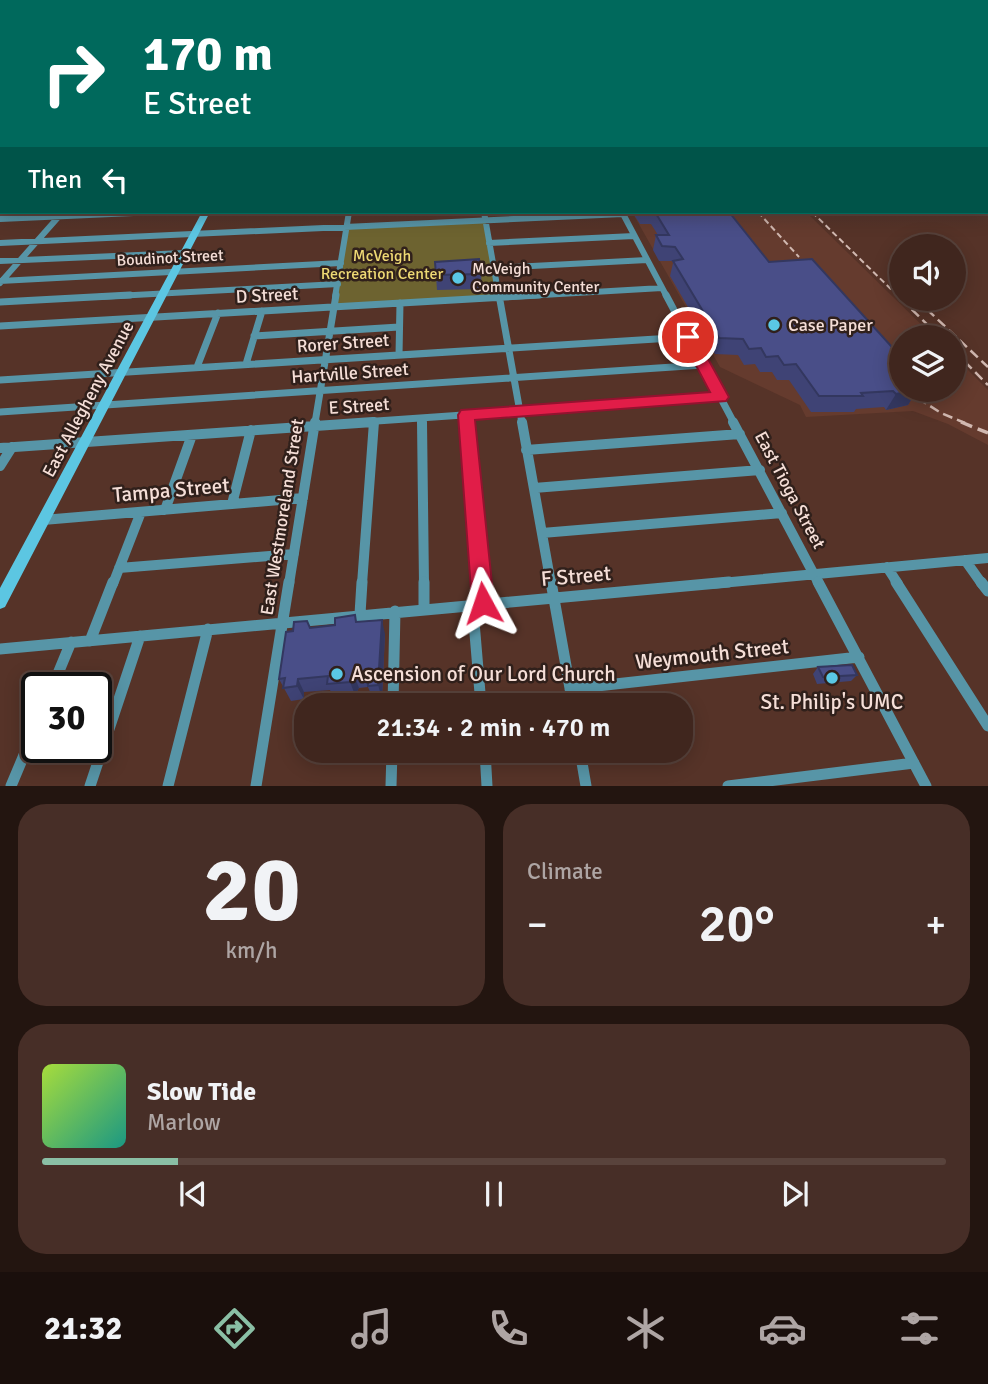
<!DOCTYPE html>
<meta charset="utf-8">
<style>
:root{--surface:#40261e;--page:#472e27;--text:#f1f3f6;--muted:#aea5a4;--line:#59433c;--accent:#8abfa5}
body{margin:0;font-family:Signika,sans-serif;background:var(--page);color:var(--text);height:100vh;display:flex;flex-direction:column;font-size:26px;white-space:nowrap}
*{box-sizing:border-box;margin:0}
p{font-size:23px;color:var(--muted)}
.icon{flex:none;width:38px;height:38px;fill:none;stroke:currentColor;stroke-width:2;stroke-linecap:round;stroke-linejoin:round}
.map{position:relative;height:786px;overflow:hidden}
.panel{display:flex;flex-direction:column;gap:18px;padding:18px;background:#231510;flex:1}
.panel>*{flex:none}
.hud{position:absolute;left:0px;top:0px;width:989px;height:214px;box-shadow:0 4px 18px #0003,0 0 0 2px var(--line);background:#00695c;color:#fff;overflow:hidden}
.tools{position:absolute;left:889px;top:234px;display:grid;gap:14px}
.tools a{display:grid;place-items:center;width:77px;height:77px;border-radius:50%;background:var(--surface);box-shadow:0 4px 18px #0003,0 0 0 2px var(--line);font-size:35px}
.speed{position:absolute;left:21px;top:672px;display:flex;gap:14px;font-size:35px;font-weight:700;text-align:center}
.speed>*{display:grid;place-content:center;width:91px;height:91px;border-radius:50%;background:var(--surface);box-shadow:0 4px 18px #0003,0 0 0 2px var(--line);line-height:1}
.speed .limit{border:4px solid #111;border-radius:10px;background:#fff;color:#111}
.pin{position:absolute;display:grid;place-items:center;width:60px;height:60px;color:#fff;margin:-30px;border:4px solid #fff;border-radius:50%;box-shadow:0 2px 7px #0007}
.me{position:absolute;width:77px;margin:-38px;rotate:355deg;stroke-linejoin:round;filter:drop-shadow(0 0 5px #0008)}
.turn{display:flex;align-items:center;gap:24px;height:147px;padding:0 28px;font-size:32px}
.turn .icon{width:91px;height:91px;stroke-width:2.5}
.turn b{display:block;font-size:49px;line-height:60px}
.then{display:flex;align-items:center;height:66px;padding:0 28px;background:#0003;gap:14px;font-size:26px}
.big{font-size:52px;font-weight:600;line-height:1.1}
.panel .card{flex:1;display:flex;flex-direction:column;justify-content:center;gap:10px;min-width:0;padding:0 24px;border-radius:28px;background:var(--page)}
.panel .dial{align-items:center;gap:0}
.dial b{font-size:91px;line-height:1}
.song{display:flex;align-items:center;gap:21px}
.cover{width:84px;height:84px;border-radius:10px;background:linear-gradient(135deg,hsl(80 70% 55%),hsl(170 70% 35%))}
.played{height:7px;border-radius:4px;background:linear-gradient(90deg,var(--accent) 15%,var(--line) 15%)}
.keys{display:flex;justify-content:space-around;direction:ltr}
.heat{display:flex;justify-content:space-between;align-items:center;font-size:38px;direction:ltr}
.panel .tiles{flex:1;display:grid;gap:18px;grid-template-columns:1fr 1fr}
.card:last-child{grid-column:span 2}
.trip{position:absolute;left:294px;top:693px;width:399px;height:70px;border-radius:28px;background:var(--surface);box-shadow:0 4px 18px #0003,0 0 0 2px var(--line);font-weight:600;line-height:70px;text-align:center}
.tabs{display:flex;height:112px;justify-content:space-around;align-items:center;background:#1a0f0c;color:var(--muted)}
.tabs .icon{width:49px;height:49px}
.tabs .on{color:var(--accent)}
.tabs b{font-size:32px;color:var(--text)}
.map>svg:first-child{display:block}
.built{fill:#653b2e}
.green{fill:#6d6330}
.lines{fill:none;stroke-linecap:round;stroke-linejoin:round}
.street-far3{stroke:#5795a7;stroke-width:6}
.street-far2{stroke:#5795a7;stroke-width:7}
.street-far1{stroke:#5795a7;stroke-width:10}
.street{stroke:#5795a7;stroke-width:11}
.secondary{fill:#5cc6e2;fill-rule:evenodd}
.rail-far2{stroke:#d1b8b0;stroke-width:2;stroke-dasharray:6 3.5;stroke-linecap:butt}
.rail-far1{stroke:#d1b8b0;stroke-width:2.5;stroke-dasharray:10 5;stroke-linecap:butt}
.rail{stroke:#d1b8b0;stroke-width:3.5;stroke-dasharray:12 6;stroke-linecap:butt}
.wall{fill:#3f4375}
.shaded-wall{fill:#33375f}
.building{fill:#494e88;stroke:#33375f;stroke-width:2}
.route{fill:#e11d48;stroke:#92132f;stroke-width:2}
.poi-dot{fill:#5ac8e5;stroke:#30201b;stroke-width:2.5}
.labels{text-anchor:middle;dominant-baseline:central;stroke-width:5;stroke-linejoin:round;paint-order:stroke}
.far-park-label{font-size:16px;fill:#eed974;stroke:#30201b}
.far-street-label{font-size:16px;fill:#f5ded7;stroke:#30201b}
.far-poi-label{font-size:16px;fill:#f5ded7;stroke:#30201b;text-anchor:start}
.street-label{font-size:18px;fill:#f5ded7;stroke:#30201b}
.poi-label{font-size:18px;fill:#f5ded7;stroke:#30201b;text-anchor:start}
.near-street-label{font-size:21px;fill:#f5ded7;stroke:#30201b}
.near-poi-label{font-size:21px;fill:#f5ded7;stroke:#30201b;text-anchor:start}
</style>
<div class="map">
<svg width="988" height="786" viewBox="0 0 988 786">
<rect width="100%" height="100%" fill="#563328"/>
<path class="built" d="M632,212H806L935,338H901V390H954V356L988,390V445L948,424L913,411L806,417L800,405L720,367Z"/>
<path class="green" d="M485,220L500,297L334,307L347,227Z"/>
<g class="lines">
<path class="street-far3" d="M484,212L499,297
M622,212L667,297
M0,219L156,212
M0,243L623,214
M489,243L634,236
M0,261L184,253
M494,268L647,260
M0,281L341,263
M0,283L61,214
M97,297L338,284
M335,297L349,212
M508,297L662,288"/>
<path class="street-far2" d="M499,295L522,423
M666,295L734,423
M0,302L130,295
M0,326L539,295
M254,336L399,327
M399,355L400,303
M246,364L262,311
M197,367L218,313
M0,380L688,337
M0,412L703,365
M467,415L468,423
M422,418V423
M315,423L336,295
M348,423L721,397"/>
<path class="street-far1" d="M422,422L424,584
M468,422L481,584
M522,422L551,584
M733,422L819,584
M0,448L373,422
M526,450L740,434
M0,466L12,447
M534,488L760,470
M232,504L251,430
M165,510L192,435
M43,520L303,498
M542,533L782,513
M965,560L982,584
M887,567L898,584
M119,568L294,554
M113,584L141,512
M289,584L315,422
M362,584L374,422
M710,584L988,558"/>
<path class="street" d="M424,582V608
M551,582L573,705
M818,582L926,786
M896,582L988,726
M981,582L988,591
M360,614L362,582
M90,641L113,582
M0,649L729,582
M52,688L71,642
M570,689L859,657
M393,705L395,611
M481,705L473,610L483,603L481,582
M485,751L487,786
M580,751L586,786
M11,786L37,724
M90,786L140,636
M168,786L208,629
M256,786L289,582
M391,786L392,751
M728,786L914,763"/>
<path class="secondary" d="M987,142H988V146H987Z
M987,181H988V186H987Z
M202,212H210L5,607L0,609V588Z"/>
<path class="rail-far2" d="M758,212L799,257
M812,212L899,297"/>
<path class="rail-far1" d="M897,295L901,299
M901,299L941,338
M916,299L988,367
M954,351L988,385
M905,390L941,413L965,423"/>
<path class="rail" d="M961,422L988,433"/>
</g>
<path class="wall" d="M632,212H729L769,262L901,357L896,366L917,390L908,405L886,410L884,407L856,409L854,412H811L789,380H777L772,372H760L755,364L744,365L738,355L715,354L670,276L673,263L672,261H659L653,250L656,235H658L651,224H640Z
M435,262L481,274L482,289L437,290Z
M357,622L385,634L382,698L373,699L368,687L359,688L355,695L333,697L330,690L304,692V699L291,701L279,679L310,628Z
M818,667L857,675L851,681L817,684L813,674Z"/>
<path class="shaded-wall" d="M917,390L908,405L886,410L896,394Z
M382,620L385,634L382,698L378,685Z
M354,675L359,688L355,695L350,682Z
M298,679L304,692V699L297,686Z"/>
<path class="building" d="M655,212H729L769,262L812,259L901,357L893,358L897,363H894L901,371V390H915L896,394L893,391L861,393L863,396H819L796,364L784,365L778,356L766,357L761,348L749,349L743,339L719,338L673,261L683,259L675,247L662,246L656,235H669Z
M479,259L481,274L436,275L435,262Z
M355,615L356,622L382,620L378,685L368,686L367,673L354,675L350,682L327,684L328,676L298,679L297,686L283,688L285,678L279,679L286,632L293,631L294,622L307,621L310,628L335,625V618Z
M852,665L857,675L823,677L818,667Z"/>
<linearGradient id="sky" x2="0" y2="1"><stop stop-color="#2f1c16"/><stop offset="0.52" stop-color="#625053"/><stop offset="1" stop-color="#625053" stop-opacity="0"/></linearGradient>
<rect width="988" height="227" fill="url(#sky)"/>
<path class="route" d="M688,333L696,337L729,397L726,401L475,420L494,603L491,610L483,613L475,610L472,603L458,415L461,410L710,392L681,337Z"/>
<g class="poi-dot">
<circle cx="458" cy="278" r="7"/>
<circle cx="774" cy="325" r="7"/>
<circle cx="337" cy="674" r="7"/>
<circle cx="832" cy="678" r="7"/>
</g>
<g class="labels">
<g class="far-park-label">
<text x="382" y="256">McVeigh<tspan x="382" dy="18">Recreation Center</tspan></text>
</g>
<g class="far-street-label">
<text transform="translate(170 258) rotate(-3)">Boudinot Street</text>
</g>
<g class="far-poi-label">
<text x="472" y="269">McVeigh<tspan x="472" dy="18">Community Center</tspan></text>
</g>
<g class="street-label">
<text transform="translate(267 295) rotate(-3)">D Street</text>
<text transform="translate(343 343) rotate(-4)">Rorer Street</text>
<text transform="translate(350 373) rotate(-4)">Hartville Street</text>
<text transform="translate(88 399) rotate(-62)">East Allegheny Avenue</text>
<text transform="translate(359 406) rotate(-4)">E Street</text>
<text transform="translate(790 490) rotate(62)">East Tioga Street</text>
<text transform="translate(282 517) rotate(-81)">East Westmoreland Street</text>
</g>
<g class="poi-label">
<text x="788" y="325">Case Paper</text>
</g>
<g class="near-street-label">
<text transform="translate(171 490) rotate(-5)">Tampa Street</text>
<text transform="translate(576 576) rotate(-5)">F Street</text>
<text transform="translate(712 654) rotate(-6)">Weymouth Street</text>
</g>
<g class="near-poi-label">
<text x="351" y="674">Ascension of Our Lord Church</text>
<text x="832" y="702" text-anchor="middle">St. Philip's UMC</text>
</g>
</g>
</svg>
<div class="tools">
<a><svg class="icon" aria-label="sound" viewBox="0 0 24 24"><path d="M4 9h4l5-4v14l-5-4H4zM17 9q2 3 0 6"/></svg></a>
<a><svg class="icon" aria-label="layers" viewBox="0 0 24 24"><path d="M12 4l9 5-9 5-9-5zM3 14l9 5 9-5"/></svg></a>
</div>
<div class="speed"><div class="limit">30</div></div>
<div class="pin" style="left:688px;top:337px;background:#d93025"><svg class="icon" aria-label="arrive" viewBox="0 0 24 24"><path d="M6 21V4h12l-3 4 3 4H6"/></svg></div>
<svg class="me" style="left:483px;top:603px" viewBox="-20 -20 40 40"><path d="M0-17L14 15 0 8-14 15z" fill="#e11d48" stroke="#fff" stroke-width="4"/></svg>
<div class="trip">21:34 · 2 min · 470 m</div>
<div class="hud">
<div class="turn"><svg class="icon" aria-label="right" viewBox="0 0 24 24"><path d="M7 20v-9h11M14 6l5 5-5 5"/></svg><div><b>170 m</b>E Street</div></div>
<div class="then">Then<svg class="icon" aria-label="left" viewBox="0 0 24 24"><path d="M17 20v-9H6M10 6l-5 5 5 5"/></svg></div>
</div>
</div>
<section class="panel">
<div class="tiles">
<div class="card dial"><b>20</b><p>km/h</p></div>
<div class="card"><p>Climate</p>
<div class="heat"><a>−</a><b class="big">20°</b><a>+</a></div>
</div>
<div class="card">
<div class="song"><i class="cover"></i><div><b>Slow Tide</b><p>Marlow</p></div></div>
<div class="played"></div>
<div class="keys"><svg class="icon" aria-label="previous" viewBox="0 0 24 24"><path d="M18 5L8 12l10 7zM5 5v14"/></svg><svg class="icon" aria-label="pause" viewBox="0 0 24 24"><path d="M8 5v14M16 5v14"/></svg><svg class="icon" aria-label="next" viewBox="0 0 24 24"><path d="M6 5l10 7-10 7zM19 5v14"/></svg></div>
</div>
</div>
</section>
<nav class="tabs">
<b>21:32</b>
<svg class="icon on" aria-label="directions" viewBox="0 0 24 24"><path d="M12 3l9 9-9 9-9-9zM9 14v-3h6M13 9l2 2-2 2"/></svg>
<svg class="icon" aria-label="music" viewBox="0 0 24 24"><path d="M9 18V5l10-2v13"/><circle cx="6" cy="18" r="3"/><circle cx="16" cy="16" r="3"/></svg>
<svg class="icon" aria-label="phone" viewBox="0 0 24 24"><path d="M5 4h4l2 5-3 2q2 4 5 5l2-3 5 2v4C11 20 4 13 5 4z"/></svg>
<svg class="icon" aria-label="climate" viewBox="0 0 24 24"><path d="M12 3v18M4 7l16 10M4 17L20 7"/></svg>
<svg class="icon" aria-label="car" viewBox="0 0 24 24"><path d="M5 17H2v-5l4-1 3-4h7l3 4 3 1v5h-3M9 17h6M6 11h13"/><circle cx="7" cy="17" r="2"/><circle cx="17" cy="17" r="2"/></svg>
<svg class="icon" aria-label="filters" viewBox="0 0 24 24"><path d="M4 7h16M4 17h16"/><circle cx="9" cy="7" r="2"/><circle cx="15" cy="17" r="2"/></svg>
</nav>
